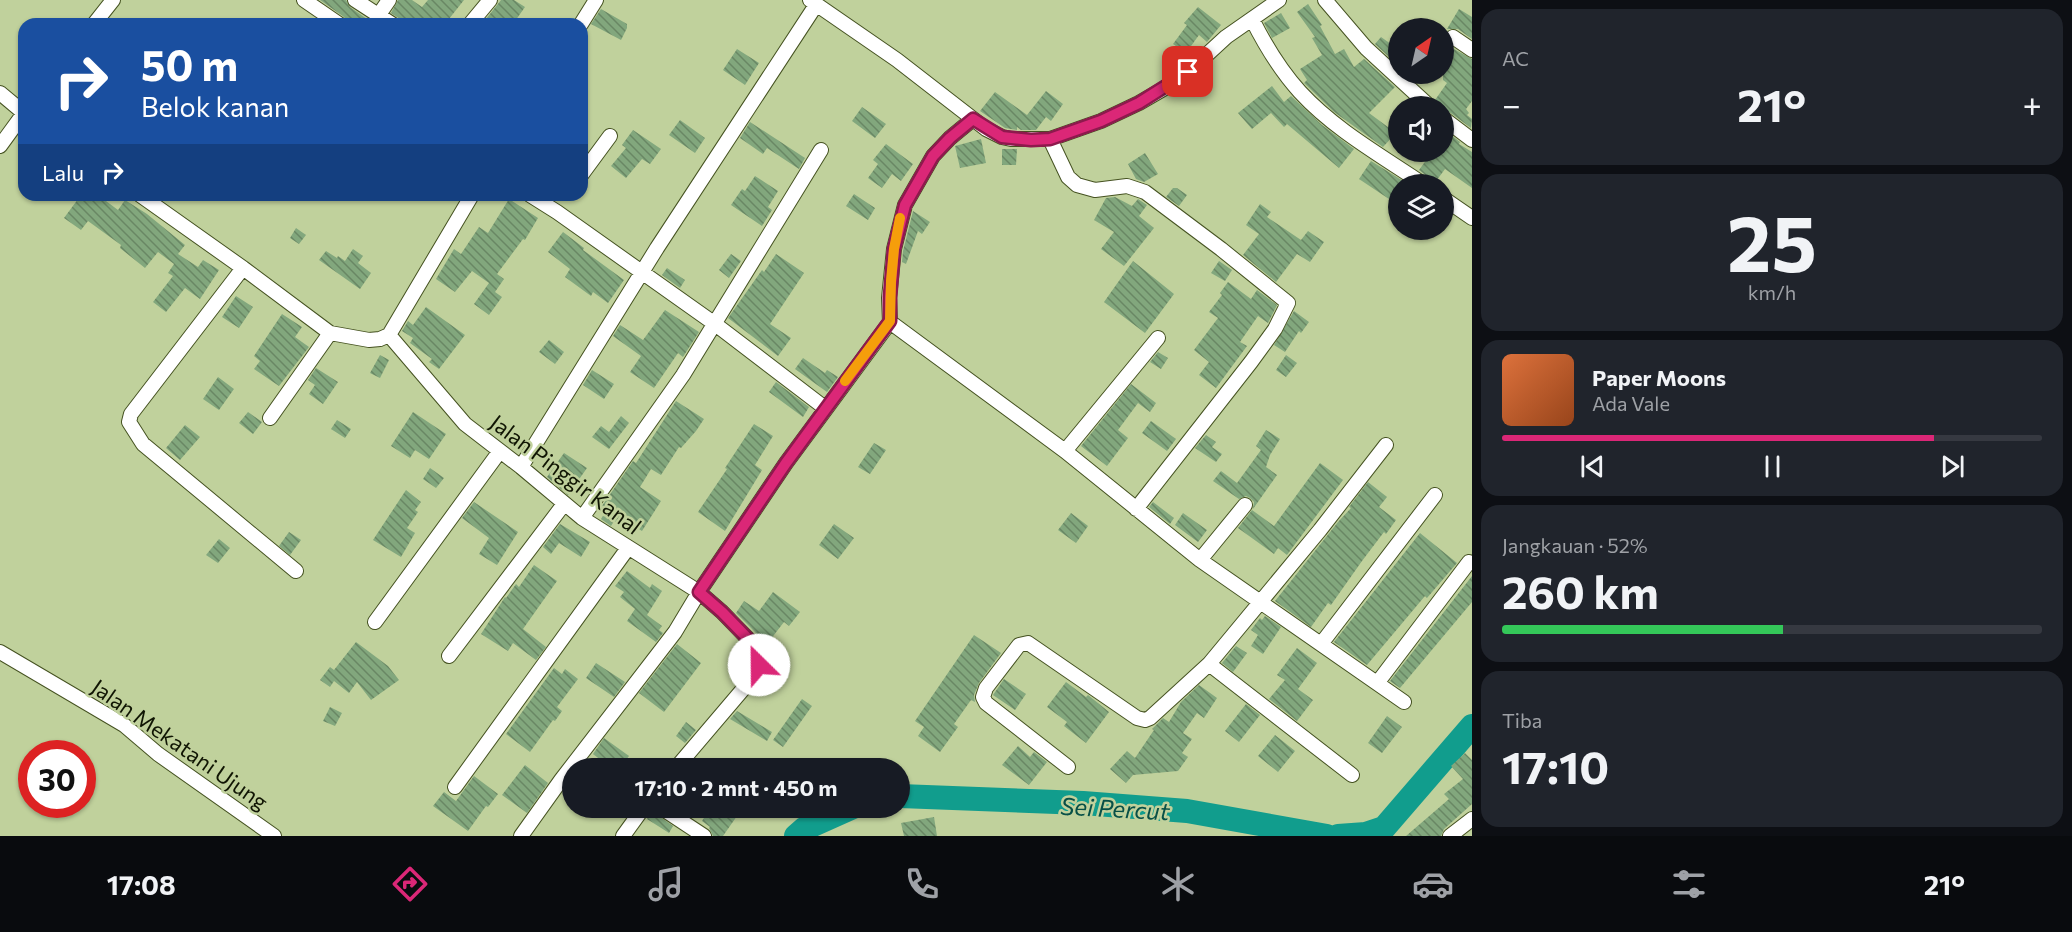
<!DOCTYPE html>
<html lang="id">
<meta charset="utf-8">
<style>
:root{--surface:#171b24;--page:#20242c;--text:#f1f3f6;--muted:#9ea1a6;--line:#363941;--accent:#db2777}
body{margin:0;font-family:Commissioner,sans-serif;background:var(--page);color:var(--text);height:100vh;display:flex;flex-direction:column;font-size:22px;white-space:nowrap}
*{box-sizing:border-box;margin:0}
p{font-size:20px;color:var(--muted)}
.icon{flex:none;width:33px;height:33px;fill:none;stroke:currentColor;stroke-width:2;stroke-linecap:round;stroke-linejoin:round}
.map{position:relative;flex:1;overflow:hidden}
.panel{display:flex;flex-direction:column;gap:9px;padding:9px;background:#0d0f14;width:600px}
.panel>*{flex:none}
.banner{position:absolute;left:18px;top:18px;width:570px;height:183px;border-radius:18px;box-shadow:0 2px 4px #0004;background:#1a4fa0;color:#fff;overflow:hidden}
.needle{width:39px;rotate:34deg}
.controls{position:absolute;left:1388px;top:18px;display:grid;gap:12px}
.controls a{display:grid;place-items:center;width:66px;height:66px;border-radius:50%;background:var(--surface);box-shadow:0 2px 4px #0004;font-size:30px}
.speed{position:absolute;left:18px;top:740px;display:flex;gap:12px;font-size:30px;font-weight:700;text-align:center}
.speed>*{display:grid;place-content:center;width:78px;height:78px;border-radius:50%;background:var(--surface);box-shadow:0 2px 4px #0004;line-height:1}
.speed .limit{border:9px solid #d22;background:#fff;color:#111}
.pin{position:absolute;display:grid;place-items:center;width:51px;height:51px;color:#fff;margin:-26px;border-radius:12px;box-shadow:0 3px 9px #0006}
.me{position:absolute;width:66px;margin:-33px;rotate:337deg;stroke-linejoin:round;filter:drop-shadow(0 0 4px #0008)}
.turn{display:flex;align-items:center;gap:21px;height:126px;padding:0 24px;font-size:27px}
.turn .icon{width:78px;height:78px;stroke-width:2.5}
.turn b{display:block;font-size:42px;line-height:51px}
.then{display:flex;align-items:center;height:57px;padding:0 24px;background:#0003;gap:12px;font-size:22px}
.big{font-size:45px;font-weight:700;line-height:1.1}
.panel .widget{flex:1;display:flex;flex-direction:column;justify-content:center;gap:9px;min-width:0;padding:0 21px;border-radius:18px;background:var(--page)}
.panel .dial{align-items:center;gap:0}
.dial b{font-size:78px;line-height:1}
.song{display:flex;align-items:center;gap:18px}
.cover{width:72px;height:72px;border-radius:9px;background:linear-gradient(135deg,hsl(20 70% 55%),hsl(20 70% 35%))}
.played{height:6px;border-radius:3px;background:linear-gradient(90deg,var(--accent) 80%,var(--line) 80%)}
.keys{display:flex;justify-content:space-around;direction:ltr}
.heat{display:flex;justify-content:space-between;align-items:center;font-size:33px;direction:ltr}
.charge{height:9px;border-radius:4px;background:linear-gradient(90deg,#34c759 52%,var(--line) 0)}
.trip{position:absolute;left:562px;top:758px;width:348px;height:60px;border-radius:30px;background:var(--surface);box-shadow:0 2px 4px #0004;font-weight:700;line-height:60px;text-align:center}
.tabs{display:flex;height:96px;justify-content:space-around;align-items:center;background:#090b0e;color:var(--muted)}
.tabs .icon{width:42px;height:42px}
.tabs .selected{color:var(--accent)}
.tabs b{font-size:27px;color:var(--text)}
main{display:flex;flex:1;min-height:0}
.map>svg:first-child{display:block}
.lines{fill:none;stroke-linecap:round;stroke-linejoin:round}
.river{stroke:#119d8d;stroke-width:24}
.building{fill:url(#building-back-hatch)}
.minor-casing{stroke:#455221;stroke-width:16}
.minor{stroke:#fff;stroke-width:14}
.route-casing{stroke:#8e194d;stroke-width:15}
.route{stroke:#db2777;stroke-width:10}
.slow{stroke:#f59e0b;stroke-width:10}
.labels{text-anchor:middle;dominant-baseline:central;stroke-width:5;stroke-linejoin:round;paint-order:stroke}
.street-label{font-size:22px;fill:#101503;stroke:#c0d19c}
.water-label{font-size:24px;font-style:italic;fill:#085047;stroke:#c0d19c}
</style>
<main>
<div class="map">
<svg width="1472" height="836" viewBox="0 0 1472 836">
<defs>
<pattern id="building-back-hatch" width="6" height="6" patternUnits="userSpaceOnUse" patternTransform="scale(1.5)"><rect width="6" height="6" fill="#82a77d"/><path d="M-1 5l2 2M0 0l6 6M5-1l2 2" fill="none" stroke="#698764"/></pattern>
</defs>
<rect width="100%" height="100%" fill="#c0d19c"/>
<g class="lines">
<path class="river" d="M900,796L1083,803L1187,811L1327,836
M796,836L804,829L853,807
M1338,836L1366,834L1384,828L1472,726"/>
</g>
<path class="building" d="M320,0H346L350,7L374,24H348L344,17Z
M398,0H412L422,7L428,0H464L445,24H401L400,19L391,13Z
M501,0H514L525,7L513,24H493L486,19Z
M1308,4L1322,25L1320,26L1335,54L1344,49L1354,67L1364,59L1395,87L1369,113L1396,133L1383,147L1334,112L1304,83L1307,80L1300,69L1322,55L1312,38L1315,37L1297,12Z
M1198,7L1221,25L1207,42L1199,35L1186,53L1173,44L1187,25L1184,23Z
M601,9L627,24V28L621,40L591,24Z
M1459,9L1472,17V39L1458,29H1447Z
M1281,13L1290,28L1272,38L1264,23Z
M1381,37L1398,49V65L1375,44Z
M737,49L759,63L745,85L723,70Z
M1454,49L1472,59V101L1466,109L1469,113L1467,115L1472,119L1471,128L1448,111L1443,109V106H1438L1435,100L1447,83L1443,80V64Z
M1272,86L1284,102L1291,96L1322,125L1354,149L1339,168L1287,124L1284,127L1271,113L1252,129L1238,113Z
M1046,91L1063,104L1051,121L1046,117L1036,130H1021L1017,127V130L1005,128L980,111L995,92L1027,115Z
M862,107L886,124L875,138L852,121Z
M680,120L705,138L695,153L669,135Z
M750,122L805,158L799,169L767,148L763,154L740,138Z
M1443,129L1460,142L1459,144L1472,152V188L1445,169L1434,184H1432L1428,177L1419,170L1432,152H1443Z
M633,130L661,149L650,164L642,159L626,178L611,166L626,148L622,145Z
M981,139L986,163L960,168L955,146Z
M886,144L913,164L901,181L892,174L882,188L868,178L878,164L873,160Z
M1002,149H1017L1016,165H1002Z
M1145,153L1158,174L1144,182L1136,179L1128,164Z
M1371,161L1408,184H1398V205L1359,179Z
M755,176L778,191L768,207L772,210L762,226L731,205L742,189L745,191Z
M1173,188H1177L1187,195L1179,206L1166,197Z
M854,194L875,208L868,220L846,206Z
M81,195H98L118,210L125,200L147,214L185,245L178,254L198,267L203,260L219,270L200,299L185,288L166,312L153,302L173,276L168,273L174,264L158,252L145,268L120,248L121,245L88,221L81,230L64,218Z
M1115,197L1132,206L1138,199L1147,205L1139,216L1154,228L1124,266L1101,249L1114,232L1094,220L1106,198Z
M509,199L538,218L525,240L523,239L497,274L504,279L495,292L502,297L489,315L474,304L489,283L472,271L455,292L436,279L454,249L461,254L479,227L488,233Z
M1260,204L1271,212L1267,217L1301,240L1308,231L1324,242L1310,262L1297,254L1276,282L1243,255L1259,234L1246,225Z
M913,211L930,222L922,234L918,231L906,264L902,262L903,251Z
M296,228L306,235L299,244L290,238Z
M563,232L584,248L583,250L624,280L608,303L593,292L591,296L565,277L570,269L548,252Z
M353,249L363,256L358,263L371,273L360,289L319,260L326,251L337,258L338,256L345,261Z
M731,254L741,261L729,278L719,270Z
M776,254L804,273L770,324L791,338L778,356L728,318L762,270L764,272Z
M1133,261L1174,294L1145,333L1104,302Z
M1219,261L1232,270L1225,281L1211,273Z
M667,268L685,280L680,288L662,275Z
M1228,282L1251,299L1257,290L1277,305L1268,323L1258,316L1240,342L1247,346L1216,388L1199,375L1209,362L1194,350L1218,318L1209,312L1222,295L1220,293Z
M236,296L253,307L239,328L222,317Z
M426,307L465,335L439,369L429,362L432,359L410,343L413,338L402,331L408,321L413,325Z
M665,310L699,332L683,357L678,353L654,388L630,372L641,356L613,336L620,325L643,340Z
M1294,311L1309,322L1301,333L1299,331L1285,352L1274,345Z
M282,314L302,327L295,337L309,347L279,386L254,369L260,361L254,356Z
M549,340L564,352L555,364L539,352Z
M1158,352L1168,358L1161,369L1150,362Z
M380,355L389,360L380,378L370,373Z
M1286,355L1297,363L1286,377L1276,370Z
M803,358L825,373L827,370L838,377L827,392L795,369Z
M316,368L338,382L323,404L309,394L315,385L308,380Z
M592,370L614,384L604,399L583,385Z
M218,377L234,389L219,410L203,399Z
M776,382L809,407L803,417L769,392Z
M1131,384L1156,403L1150,412L1138,403L1118,430L1128,438L1107,466L1081,446Z
M676,401L704,419L696,431L681,448L679,447L661,475L651,469L640,487L661,501L642,531L634,526L631,531L614,521L611,526L601,519L607,509L602,506L633,461L636,463Z
M248,412L262,422L253,434L239,423Z
M413,412L446,434L429,459L415,450L410,458L391,446Z
M621,416L629,423L609,449L592,437L601,426L609,432Z
M337,420L351,429L345,438L331,429Z
M1151,421L1176,439L1167,451L1142,433Z
M754,424L773,436L755,465L762,470L725,531L698,512L727,469L725,468Z
M185,425L200,437L180,460L166,448Z
M1266,430L1280,439L1270,455L1266,467L1277,475L1253,509L1254,502L1250,498L1246,496L1239,499L1213,481L1221,471L1237,483L1261,450L1256,446Z
M1206,435L1216,442L1212,447L1222,454L1216,462L1195,448Z
M874,443L886,450L870,474L858,467Z
M564,453L587,468L568,495L547,477Z
M1320,463L1343,480L1287,555L1278,548L1274,554L1238,528L1252,510L1274,526Z
M430,468L444,478L436,488L423,479Z
M1368,482L1387,497L1379,507L1396,520L1386,534L1384,532L1362,561L1331,605L1328,603L1311,627L1275,601L1338,522L1351,508L1349,507Z
M406,490L421,502L415,510L418,512L407,528L415,533L401,557L373,540Z
M474,502L518,532L497,565L479,554L489,538L462,518Z
M1153,502L1174,518L1170,524L1149,507Z
M1071,513L1088,526L1076,543L1058,530Z
M1183,513L1207,530L1198,542L1175,525Z
M560,524L590,542L581,557L559,543L551,554L543,547Z
M834,524L854,538L838,559L819,545Z
M289,532L301,540L290,555L279,546Z
M1420,533L1457,563L1427,598L1425,596L1367,665L1334,642Z
M219,539L230,548L218,563L206,555Z
M534,565L557,581L523,629L546,647L536,660L513,643L508,651L481,634L505,597L506,598L516,584L519,587Z
M627,571L650,588L652,584L662,591L647,615L662,626L659,630L663,633L656,642L627,621L635,609L620,597L624,592L615,586Z
M1472,576V602L1400,688L1390,681Z
M773,592L800,612L789,626L784,622L767,644L736,613L744,601L759,611Z
M1265,616L1281,627L1263,654L1251,646L1258,635L1251,630L1260,618L1262,620Z
M974,635L1001,653L979,683L974,695L975,702L971,700L954,724L958,727L940,752L918,736L924,727L915,721Z
M356,642L388,666L399,680L371,700L357,682L349,693L334,681L330,687L320,680L330,667L334,670Z
M677,644L701,663L664,712L639,693Z
M1236,646L1247,653L1233,672L1222,663Z
M1297,648L1317,663L1298,689L1313,700L1297,721L1269,699L1285,680L1277,675Z
M596,663L625,682L614,697L586,678Z
M554,668L562,674L565,669L578,679L557,707L562,711L555,721L553,720L530,752L506,734Z
M1004,679L1026,694L1015,710L993,695Z
M1066,682L1086,697L1088,695L1109,712L1086,743L1064,726L1067,722L1047,707Z
M1199,685L1217,698L1204,718L1197,713L1183,733L1192,739L1182,753L1188,757L1178,771L1133,775L1126,783L1110,769L1127,751L1135,758L1154,730L1152,729L1163,718L1169,722L1181,702Z
M802,699L812,706L783,747L773,740Z
M1246,704L1260,715L1239,742L1225,731Z
M330,707L342,713L335,726L323,721Z
M737,711L772,732L767,741L730,719Z
M1387,716L1402,727L1382,753L1368,743Z
M686,722L696,730L685,743L676,736Z
M1275,735L1295,751L1278,772L1258,756Z
M604,738L629,756L620,768H611L593,754Z
M1018,746L1030,757L1034,752L1047,762L1029,785L1002,765Z
M1465,753L1472,760V804L1444,829L1441,836H1406L1449,799L1444,794L1463,779L1451,766Z
M525,765L548,783L527,813L502,795Z
M474,776L498,794L488,807L486,806L468,831L433,806L444,792L456,801Z
M711,807H725L737,816L723,836H713L709,828L710,827L702,821Z
M652,811L673,826L669,833L647,819Z
M934,817L937,836H904L901,823Z"/>
<g class="lines">
<g class="minor-casing">
<path id="minor" d="M304,0L339,24
M355,0L392,24
M810,0L897,60L986,129L1002,137L1011,139H1050L1101,121L1139,103L1170,85L1188,72L1226,37L1279,0
M1325,0L1366,48L1429,106
M378,16L389,0
M1252,19C1265,45 1280,70 1300,92C1335,130 1382,156 1423,184
M94,24L113,0
M470,24L490,0
M581,24L596,0
M1453,37L1472,50
M0,93L24,113
M1443,118L1472,140
M973,119L950,138L933,156L905,205L894,249L889,298L890,322L1065,451L1200,560L1404,702
M1050,139L1068,177L1077,185L1095,190L1127,186L1145,192L1221,249L1288,303L1275,329L1251,362L1136,509
M0,146L24,113
M582,174L610,136
M140,195L243,268L330,333L369,340L380,339L389,335L472,195
M530,195L557,212L715,324L825,408
M1443,198L1472,218
M243,268L131,414L129,422L143,444L296,571
M389,335L465,424L521,467L582,518L699,592L722,612L755,646C763,659 756,669 750,681L676,768
M270,418L330,333
M1065,451L1158,338
M521,467L657,248L816,5
M582,518L683,375L821,150
M1200,560L1245,505
M375,622L500,451
M1321,644L1435,495
M0,652L124,725L158,754L274,836
M449,656L564,504
M1209,664L1352,775
M1378,682L1469,562
M1068,767L986,703L983,697L986,688L1019,645L1028,643L1137,718L1145,720L1150,718L1209,664L1320,530L1386,445
M455,787L628,548
M660,807L704,836
M521,836L561,780L675,632L699,592L786,463L890,322
M623,836L644,807
M1450,836L1472,819"/>
</g>
<use href="#minor" class="minor"/>
</g>
<g class="lines">
<g class="route-casing">
<path id="route" d="M759,665L758,651L755,646L722,612L699,592L786,463L890,321V297L894,249L905,205L933,156L950,138L973,119L1002,137L1031,140L1050,139L1101,121L1139,103L1188,72"/>
</g>
<use href="#route" class="route"/>
<path class="slow" d="M845,381L890,321L891,281L894,249L900,218"/>
</g>
<g class="labels">
<g class="street-label">
<text transform="translate(566 474) rotate(37)">Jalan Pinggir Kanal</text>
<text transform="translate(180 744) rotate(35)">Jalan Mekatani Ujung</text>
</g>
<g class="water-label">
<text transform="translate(1115 808) rotate(3)">Sei Percut</text>
</g>
</g>
</svg>
<div class="controls">
<a><svg class="needle" viewBox="-14 -14 28 28"><path d="M0-13l5 13h-10z" fill="#e53935"/><path d="M0 13l5-13h-10z" fill="#9ea1a6"/></svg></a>
<a><svg class="icon" aria-label="sound" viewBox="0 0 24 24"><path d="M4 9h4l5-4v14l-5-4H4zM17 9q2 3 0 6"/></svg></a>
<a><svg class="icon" aria-label="layers" viewBox="0 0 24 24"><path d="M12 4l9 5-9 5-9-5zM3 14l9 5 9-5"/></svg></a>
</div>
<div class="speed"><div class="limit">30</div></div>
<div class="pin" style="left:1188px;top:72px;background:#d93025"><svg class="icon" aria-label="arrive" viewBox="0 0 24 24"><path d="M6 21V4h12l-3 4 3 4H6"/></svg></div>
<svg class="me" style="left:759px;top:665px" viewBox="-20 -20 40 40"><circle r="19" fill="#fff"/><path d="M0-13L10 11 0 6-10 11z" fill="#db2777"/></svg>
<div class="trip">17:10 · 2 mnt · 450 m</div>
<div class="banner">
<div class="turn"><svg class="icon" aria-label="right" viewBox="0 0 24 24"><path d="M7 20v-9h11M14 6l5 5-5 5"/></svg><div><b>50 m</b>Belok kanan</div></div>
<div class="then">Lalu<svg class="icon" aria-label="right" viewBox="0 0 24 24"><path d="M7 20v-9h11M14 6l5 5-5 5"/></svg></div>
</div>
</div>
<section class="panel">
<div class="widget"><p>AC</p>
<div class="heat"><a>−</a><b class="big">21°</b><a>+</a></div>
</div>
<div class="widget dial"><b>25</b><p>km/h</p></div>
<div class="widget">
<div class="song"><i class="cover"></i><div><b>Paper Moons</b><p>Ada Vale</p></div></div>
<div class="played"></div>
<div class="keys"><svg class="icon" aria-label="previous" viewBox="0 0 24 24"><path d="M18 5L8 12l10 7zM5 5v14"/></svg><svg class="icon" aria-label="pause" viewBox="0 0 24 24"><path d="M8 5v14M16 5v14"/></svg><svg class="icon" aria-label="next" viewBox="0 0 24 24"><path d="M6 5l10 7-10 7zM19 5v14"/></svg></div>
</div>
<div class="widget"><p>Jangkauan · 52%</p><b class="big">260 km</b><div class="charge"></div></div>
<div class="widget"><p>Tiba</p><b class="big">17:10</b></div>
</section>
</main>
<nav class="tabs">
<b>17:08</b>
<svg class="icon selected" aria-label="directions" viewBox="0 0 24 24"><path d="M12 3l9 9-9 9-9-9zM9 14v-3h6M13 9l2 2-2 2"/></svg>
<svg class="icon" aria-label="music" viewBox="0 0 24 24"><path d="M9 18V5l10-2v13"/><circle cx="6" cy="18" r="3"/><circle cx="16" cy="16" r="3"/></svg>
<svg class="icon" aria-label="phone" viewBox="0 0 24 24"><path d="M5 4h4l2 5-3 2q2 4 5 5l2-3 5 2v4C11 20 4 13 5 4z"/></svg>
<svg class="icon" aria-label="climate" viewBox="0 0 24 24"><path d="M12 3v18M4 7l16 10M4 17L20 7"/></svg>
<svg class="icon" aria-label="car" viewBox="0 0 24 24"><path d="M5 17H2v-5l4-1 3-4h7l3 4 3 1v5h-3M9 17h6M6 11h13"/><circle cx="7" cy="17" r="2"/><circle cx="17" cy="17" r="2"/></svg>
<svg class="icon" aria-label="filters" viewBox="0 0 24 24"><path d="M4 7h16M4 17h16"/><circle cx="9" cy="7" r="2"/><circle cx="15" cy="17" r="2"/></svg>
<b>21°</b>
</nav>
